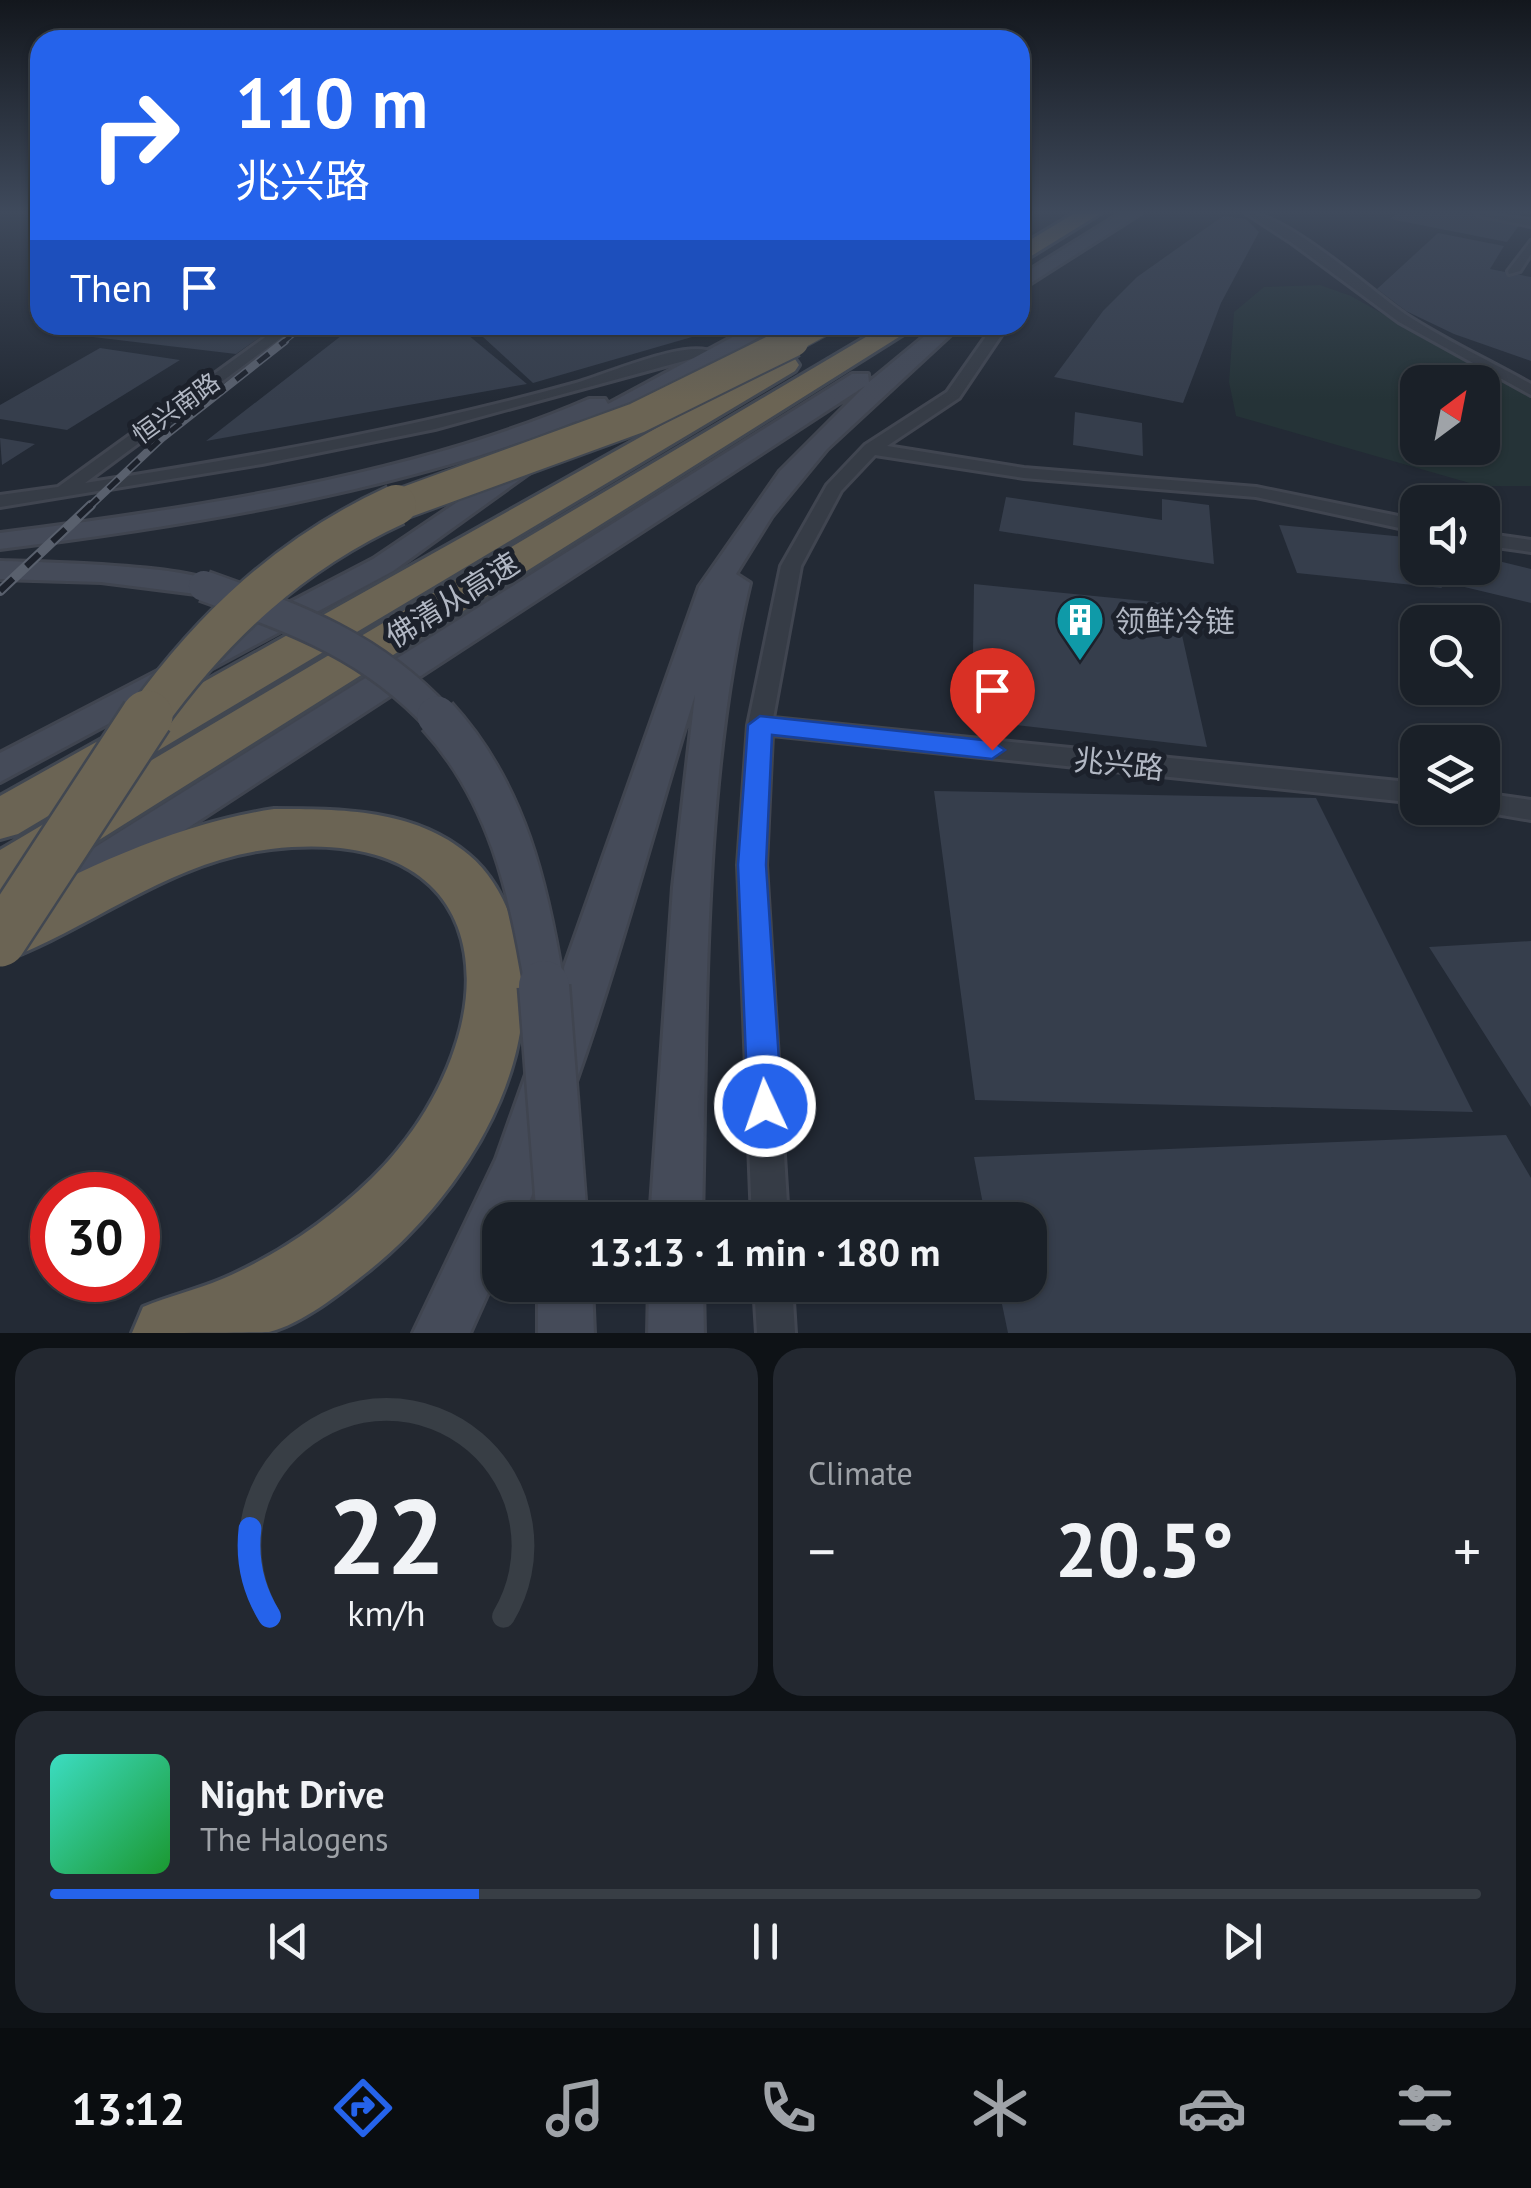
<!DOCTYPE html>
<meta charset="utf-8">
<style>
:root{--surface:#1a2028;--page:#232830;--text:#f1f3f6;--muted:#9fa3a8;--line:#383e45;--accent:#2563eb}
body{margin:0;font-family:"PT Sans","Noto Sans SC",sans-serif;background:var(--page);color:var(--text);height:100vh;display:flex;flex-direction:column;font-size:38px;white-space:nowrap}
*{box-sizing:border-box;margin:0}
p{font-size:32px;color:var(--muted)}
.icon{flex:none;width:55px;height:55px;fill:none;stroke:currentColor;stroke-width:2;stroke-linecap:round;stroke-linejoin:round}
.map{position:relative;height:1333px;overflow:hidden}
.panel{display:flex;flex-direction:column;gap:15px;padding:15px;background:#0e1216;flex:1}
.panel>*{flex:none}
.top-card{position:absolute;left:30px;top:30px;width:1000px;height:305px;border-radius:30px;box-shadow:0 2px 8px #0004,0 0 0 2px var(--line);background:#2563eb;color:#fff;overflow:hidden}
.needle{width:65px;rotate:32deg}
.tools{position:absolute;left:1400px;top:365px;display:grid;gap:20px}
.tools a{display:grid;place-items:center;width:100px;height:100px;border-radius:20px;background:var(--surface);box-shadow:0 2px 8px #0004,0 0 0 2px var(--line);font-size:50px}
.speed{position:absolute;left:30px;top:1172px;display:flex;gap:20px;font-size:50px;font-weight:700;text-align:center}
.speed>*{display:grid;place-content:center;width:130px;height:130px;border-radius:50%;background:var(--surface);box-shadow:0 2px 8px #0004,0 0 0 2px var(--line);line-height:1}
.speed .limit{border:15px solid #d22;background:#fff;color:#111}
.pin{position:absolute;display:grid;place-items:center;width:85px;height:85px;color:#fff;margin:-102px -42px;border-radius:50% 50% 50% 0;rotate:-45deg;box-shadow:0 0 10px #0007}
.pin .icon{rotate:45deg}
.me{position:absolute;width:110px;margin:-55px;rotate:357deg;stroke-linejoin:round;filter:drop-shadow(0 0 8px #0008)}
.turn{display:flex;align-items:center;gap:35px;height:210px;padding:0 40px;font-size:45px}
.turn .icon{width:130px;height:130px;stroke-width:2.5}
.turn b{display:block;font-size:70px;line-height:85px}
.then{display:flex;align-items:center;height:95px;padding:0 40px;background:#0003;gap:20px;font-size:38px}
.big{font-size:75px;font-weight:800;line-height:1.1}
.panel .widget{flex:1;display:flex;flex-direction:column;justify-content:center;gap:15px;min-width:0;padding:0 35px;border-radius:30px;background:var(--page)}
.panel .dial{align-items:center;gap:0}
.dial svg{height:260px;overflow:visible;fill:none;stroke:var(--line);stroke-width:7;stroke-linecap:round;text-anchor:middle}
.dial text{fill:var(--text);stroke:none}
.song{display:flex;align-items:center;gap:30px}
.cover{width:120px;height:120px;border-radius:15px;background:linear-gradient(135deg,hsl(170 70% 55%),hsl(130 70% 35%))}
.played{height:10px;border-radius:5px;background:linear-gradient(90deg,var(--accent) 30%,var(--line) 30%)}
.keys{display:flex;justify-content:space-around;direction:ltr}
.heat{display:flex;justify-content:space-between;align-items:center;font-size:55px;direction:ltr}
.panel .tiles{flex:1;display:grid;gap:15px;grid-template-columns:1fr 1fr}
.widget:last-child{grid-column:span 2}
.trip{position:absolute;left:482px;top:1202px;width:565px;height:100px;border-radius:30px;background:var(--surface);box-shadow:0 2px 8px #0004,0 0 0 2px var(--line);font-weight:800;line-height:100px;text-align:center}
.tab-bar{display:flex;height:160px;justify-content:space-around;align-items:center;background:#0a0d10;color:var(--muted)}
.tab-bar .icon{width:70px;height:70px}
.tab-bar .active{color:var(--accent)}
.tab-bar b{font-size:45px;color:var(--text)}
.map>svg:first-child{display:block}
.green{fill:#253337;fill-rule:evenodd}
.building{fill:#363e4c}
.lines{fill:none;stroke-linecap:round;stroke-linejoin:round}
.street-casing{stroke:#404550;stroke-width:6}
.secondary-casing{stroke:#404550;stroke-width:6}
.highway-casing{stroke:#414751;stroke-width:6}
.street{fill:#363c46;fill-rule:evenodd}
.secondary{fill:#454b59;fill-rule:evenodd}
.highway{fill:#6b6454;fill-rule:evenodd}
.rail-far2-casing{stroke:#59606d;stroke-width:6}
.rail-far1-casing{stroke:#59606d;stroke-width:8}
.rail-casing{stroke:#59606d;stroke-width:10}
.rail-far2{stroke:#1c212b;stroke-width:4;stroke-dasharray:11;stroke-linecap:butt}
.rail-far1{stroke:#1c212b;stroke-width:5;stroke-dasharray:14;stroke-linecap:butt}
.rail{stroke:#1c212b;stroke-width:6;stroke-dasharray:18;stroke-linecap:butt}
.secondary-bridge-far2-casing{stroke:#404550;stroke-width:35;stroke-linecap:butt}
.secondary-bridge-far1-casing{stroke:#404550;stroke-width:44;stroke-linecap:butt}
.secondary-bridge-casing{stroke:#404550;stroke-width:55;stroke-linecap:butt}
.highway-bridge-far3-casing{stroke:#414751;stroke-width:26;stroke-linecap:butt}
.highway-bridge-far2-casing{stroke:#414751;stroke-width:35;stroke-linecap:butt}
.highway-bridge-far1-casing{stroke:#414751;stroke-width:45;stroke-linecap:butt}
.highway-bridge-casing{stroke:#414751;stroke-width:56;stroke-linecap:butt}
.secondary-bridge-far2{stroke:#454b59;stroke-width:30}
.secondary-bridge-far1{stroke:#454b59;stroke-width:39}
.secondary-bridge{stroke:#454b59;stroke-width:50}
.highway-bridge-far3{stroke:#6b6454;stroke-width:24}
.highway-bridge-far2{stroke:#6b6454;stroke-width:31}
.highway-bridge-far1{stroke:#6b6454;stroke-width:40}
.highway-bridge{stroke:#6b6454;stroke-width:51}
.route{fill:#2563eb;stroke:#184099;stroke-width:2.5}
.labels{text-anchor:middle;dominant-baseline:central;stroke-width:10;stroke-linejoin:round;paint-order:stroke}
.far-street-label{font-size:25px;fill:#b1b7c3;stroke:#1c212b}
.street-label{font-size:30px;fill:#b1b7c3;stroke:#1c212b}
.poi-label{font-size:30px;fill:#b1b7c3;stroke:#1c212b;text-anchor:start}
</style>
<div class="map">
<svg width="1531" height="1333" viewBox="0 0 1531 1333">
<rect width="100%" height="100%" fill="#232a35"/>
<path class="green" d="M1320,285L1351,296L1531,397V486H1480L1236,416L1229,382L1234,312L1264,287ZM1418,382H1482V448H1418Z"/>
<path class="building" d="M1396,213H1465L1520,224L1507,242L1390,219Z
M1223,216L1246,219L1259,232L1221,303L1183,403L1054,377L1103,311L1137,277Z
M1438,233L1504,246L1490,269L1531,277V361L1454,334L1406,311L1377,289Z
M114,325H269L276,326L236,354L93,337Z
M355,325H456L527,384L206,441Z
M470,325H730V326L533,383Z
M100,348L180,360L67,430L0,419V405Z
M1075,412L1142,423L1143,456L1073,445Z
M0,438L35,444L2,465Z
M1006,497L1162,520V499L1209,505L1214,564L999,531Z
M1279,525L1416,538L1418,568H1431L1442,588L1297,573Z
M1482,557L1531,569V603L1452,584L1453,568H1482Z
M974,584L1175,604L1207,747L972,720Z
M934,791L1316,798L1473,1112L975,1100Z
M1531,941V1107L1429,947Z
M1506,1135L1531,1178V1333H1008L998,1285H1030V1220H986L974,1157Z"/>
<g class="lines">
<g class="street-casing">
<path id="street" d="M1246,213C1286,213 1371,291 1408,316C1447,341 1490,361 1531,384V395L1399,322L1292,243Z
M1476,213L1531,220V226L1481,216Z
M1531,241V254L1520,271L1509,274L1508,271Z
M282,325H298L85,483C250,457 415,428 576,383C605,375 691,337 713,353L435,429L262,464L0,507V495L58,487Z
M994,325H1008L959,398L887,446L1024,468L1256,487L1418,520V532L1256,497L1024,478L875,455L841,491L801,566L773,718L1418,783V803L772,735L766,865L788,1220H752L738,865L748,725L781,566L827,485L865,445L947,392Z
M1482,533L1531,540V552L1482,545Z
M1482,793L1531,800V820L1473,810L1471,808H1482Z
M754,1285H792L795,1333H757Z"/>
</g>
<g class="secondary-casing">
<path id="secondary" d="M1121,213H1141L1020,290V276Z
M755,325H780L586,436H568L565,431L577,421C398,492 191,525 0,549V533C191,509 412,476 589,399H605L608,404Z
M938,325H961L827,449L772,516L736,574L750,583C702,779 707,1017 702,1220H650L673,887L695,695C641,870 596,1053 521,1220H500V1266L470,1333H413L496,1159L699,587L780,471L865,386L85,895L71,900L57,895L51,883L57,871L852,374H868L869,382Z
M527,455L536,458L540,463L536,468L393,571L0,782V753L373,559Z
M0,561C34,562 204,565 219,586L204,595L101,582L0,579Z
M538,1285H592L594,1333H538Z
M649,1285H703L704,1333H648Z"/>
</g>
<g class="highway-casing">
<path id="highway" d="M1020,213H1031L1020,220Z
M1075,213H1101L1020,263V246Z
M886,325H918L18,891L0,898V850Z
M785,356L795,359L799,365L795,371L18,834L0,839V796Z
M274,809C341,809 415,809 469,855C490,872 505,900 513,924C555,1053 464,1196 366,1273C339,1294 302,1324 269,1332C237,1333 168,1333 132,1333L143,1307C169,1296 196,1290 222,1279C276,1256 329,1220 372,1178C507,1045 518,821 271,849C169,861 93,928 0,962V911C89,867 175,824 274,809Z"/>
</g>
<use href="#street" class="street"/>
<use href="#secondary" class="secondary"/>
<use href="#highway" class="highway"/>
<g class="rail-far2-casing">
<path id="rail-far2" d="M282,343L305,325"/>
</g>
<g class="rail-far1-casing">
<path id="rail-far1" d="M88,508L162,438L285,341"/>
</g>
<g class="rail-casing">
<path id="rail" d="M0,591L91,505"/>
</g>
<use href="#rail-far2" class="rail-far2"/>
<use href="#rail-far1" class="rail-far1"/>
<use href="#rail" class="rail"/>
<g class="secondary-bridge-far2-casing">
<path id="secondary-bridge-far2" d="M204,586C296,619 371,645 439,719"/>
</g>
<g class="secondary-bridge-far1-casing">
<path id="secondary-bridge-far1" d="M437,716C507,792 529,889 545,989"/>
</g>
<g class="secondary-bridge-casing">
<path id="secondary-bridge" d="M544,986L562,1220"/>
</g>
<g class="highway-bridge-far3-casing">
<path id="highway-bridge-far3" d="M788,343L821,325"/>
</g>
<g class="highway-bridge-far2-casing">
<path id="highway-bridge-far2" d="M390,508L637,418L793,341"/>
</g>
<g class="highway-bridge-far1-casing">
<path id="highway-bridge-far1" d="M146,719C213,626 291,553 396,505"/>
</g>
<g class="highway-bridge-casing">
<path id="highway-bridge" d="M0,941L147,716"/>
</g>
<use href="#secondary-bridge-far2" class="secondary-bridge-far2"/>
<use href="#secondary-bridge-far1" class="secondary-bridge-far1"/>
<use href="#secondary-bridge" class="secondary-bridge"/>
<use href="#highway-bridge-far3" class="highway-bridge-far3"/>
<use href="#highway-bridge-far2" class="highway-bridge-far2"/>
<use href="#highway-bridge-far1" class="highway-bridge-far1"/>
<use href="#highway-bridge" class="highway-bridge"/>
</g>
<linearGradient id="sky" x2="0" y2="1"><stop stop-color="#13171d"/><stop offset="0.53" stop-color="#3f4a5c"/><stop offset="1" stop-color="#3f4a5c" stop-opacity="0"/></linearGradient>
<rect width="1531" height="400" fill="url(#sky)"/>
<path class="route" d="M760,716L992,741L1005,750L992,759L772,735L766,865L782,1106L777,1118L765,1123L753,1118L748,1106L738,865L748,725Z"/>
<defs>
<g id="building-pin" transform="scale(2.5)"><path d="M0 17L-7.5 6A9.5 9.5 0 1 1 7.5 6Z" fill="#0f9aa8" stroke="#1c212b"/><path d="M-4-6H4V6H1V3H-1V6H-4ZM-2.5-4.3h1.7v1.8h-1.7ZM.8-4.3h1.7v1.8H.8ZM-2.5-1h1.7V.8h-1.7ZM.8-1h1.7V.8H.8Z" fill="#fff"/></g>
</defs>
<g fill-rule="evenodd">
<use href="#building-pin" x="1080" y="620"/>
</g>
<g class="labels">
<g class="far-street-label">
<text transform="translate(176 408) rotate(-36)">恒兴南路</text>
</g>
<g class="street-label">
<text transform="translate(452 599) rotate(-32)">佛清从高速</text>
<text transform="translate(1119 763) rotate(6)">兆兴路</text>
</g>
<g class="poi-label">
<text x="1115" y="620">领鲜冷链</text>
</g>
</g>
</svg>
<div class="tools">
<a><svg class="needle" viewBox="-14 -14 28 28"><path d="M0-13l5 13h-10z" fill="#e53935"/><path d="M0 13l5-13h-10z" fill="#9fa3a8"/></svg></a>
<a><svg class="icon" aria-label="sound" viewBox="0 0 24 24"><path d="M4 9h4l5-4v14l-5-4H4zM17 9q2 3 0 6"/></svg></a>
<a><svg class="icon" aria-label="search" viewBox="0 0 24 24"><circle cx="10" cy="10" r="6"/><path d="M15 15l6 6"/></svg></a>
<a><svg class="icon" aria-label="layers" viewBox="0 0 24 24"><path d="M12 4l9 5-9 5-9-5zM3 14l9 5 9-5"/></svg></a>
</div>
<div class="speed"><div class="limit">30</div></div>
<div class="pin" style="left:992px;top:750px;background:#d93025"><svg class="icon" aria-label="arrive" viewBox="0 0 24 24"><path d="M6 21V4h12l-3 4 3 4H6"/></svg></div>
<svg class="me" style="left:765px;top:1106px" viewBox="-20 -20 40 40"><circle r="17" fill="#2563eb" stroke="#fff" stroke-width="3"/><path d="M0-11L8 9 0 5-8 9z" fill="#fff"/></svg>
<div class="trip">13:13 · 1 min · 180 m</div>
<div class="top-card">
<div class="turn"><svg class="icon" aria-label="right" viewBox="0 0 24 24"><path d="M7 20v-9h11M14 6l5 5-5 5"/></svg><div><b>110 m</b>兆兴路</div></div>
<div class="then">Then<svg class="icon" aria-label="arrive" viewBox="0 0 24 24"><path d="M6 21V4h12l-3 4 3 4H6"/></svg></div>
</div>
</div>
<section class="panel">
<div class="tiles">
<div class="widget dial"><svg viewBox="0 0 100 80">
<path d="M14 69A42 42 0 1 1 86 69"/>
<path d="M14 69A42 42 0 0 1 8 42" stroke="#2563eb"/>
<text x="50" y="56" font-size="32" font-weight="700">22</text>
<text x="50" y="72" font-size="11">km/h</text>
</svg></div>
<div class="widget"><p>Climate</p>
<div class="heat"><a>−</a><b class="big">20.5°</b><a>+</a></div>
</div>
<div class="widget">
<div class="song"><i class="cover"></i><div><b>Night Drive</b><p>The Halogens</p></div></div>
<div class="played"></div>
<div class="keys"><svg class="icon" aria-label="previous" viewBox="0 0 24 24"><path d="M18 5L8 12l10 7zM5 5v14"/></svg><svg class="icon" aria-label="pause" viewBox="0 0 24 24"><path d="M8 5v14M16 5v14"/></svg><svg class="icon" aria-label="next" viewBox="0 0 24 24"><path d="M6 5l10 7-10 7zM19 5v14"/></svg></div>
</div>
</div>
</section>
<nav class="tab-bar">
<b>13:12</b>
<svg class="icon active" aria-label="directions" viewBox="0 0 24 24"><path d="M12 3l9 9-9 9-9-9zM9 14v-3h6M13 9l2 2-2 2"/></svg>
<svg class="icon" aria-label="music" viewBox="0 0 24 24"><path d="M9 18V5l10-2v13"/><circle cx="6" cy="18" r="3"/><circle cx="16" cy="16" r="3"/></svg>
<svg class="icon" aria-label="phone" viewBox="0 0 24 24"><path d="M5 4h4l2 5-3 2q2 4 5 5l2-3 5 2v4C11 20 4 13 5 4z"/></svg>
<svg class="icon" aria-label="climate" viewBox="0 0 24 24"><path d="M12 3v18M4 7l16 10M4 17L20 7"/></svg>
<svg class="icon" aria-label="car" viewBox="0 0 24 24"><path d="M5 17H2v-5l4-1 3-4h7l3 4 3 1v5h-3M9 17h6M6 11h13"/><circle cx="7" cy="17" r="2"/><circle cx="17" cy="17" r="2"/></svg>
<svg class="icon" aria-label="filters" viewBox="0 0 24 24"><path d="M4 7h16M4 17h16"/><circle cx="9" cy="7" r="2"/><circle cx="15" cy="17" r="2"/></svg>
</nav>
